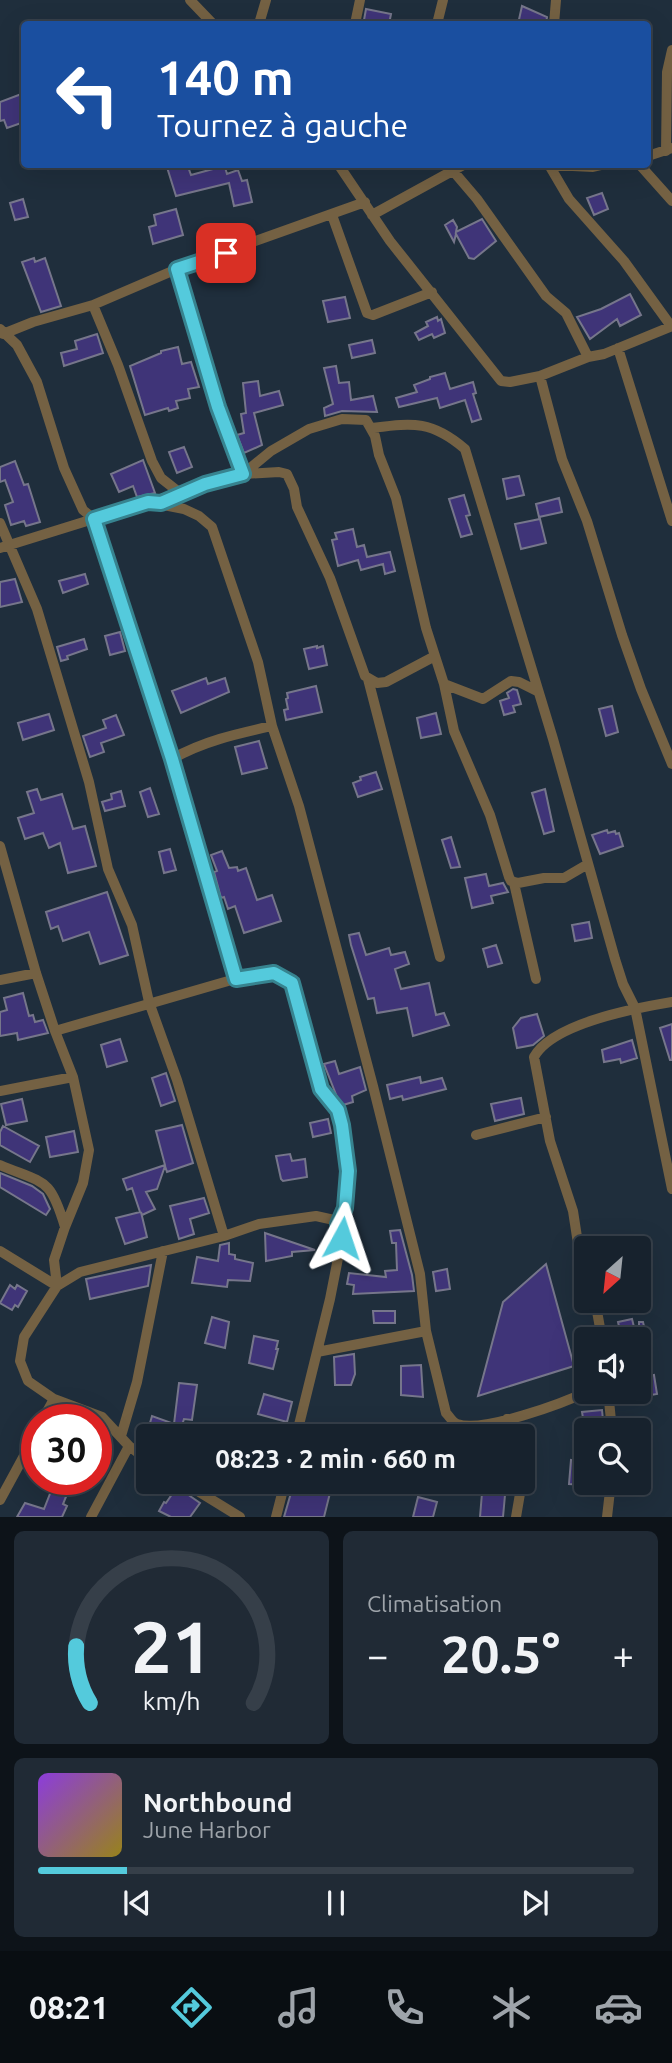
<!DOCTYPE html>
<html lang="fr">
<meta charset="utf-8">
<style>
:root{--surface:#17222d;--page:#202a35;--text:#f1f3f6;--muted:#9ea4aa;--line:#363f49;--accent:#54cadc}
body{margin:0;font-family:Ubuntu,sans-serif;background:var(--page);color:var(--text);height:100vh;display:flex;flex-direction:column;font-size:26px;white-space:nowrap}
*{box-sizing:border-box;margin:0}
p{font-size:23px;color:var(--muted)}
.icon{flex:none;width:38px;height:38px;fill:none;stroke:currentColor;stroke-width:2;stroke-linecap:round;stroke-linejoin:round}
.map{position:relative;height:1517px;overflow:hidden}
.side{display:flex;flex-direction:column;gap:14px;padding:14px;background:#0d1319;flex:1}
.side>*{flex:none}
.banner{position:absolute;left:21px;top:21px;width:630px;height:147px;border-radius:7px;box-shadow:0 7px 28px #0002,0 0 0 2px var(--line);background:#1a4fa0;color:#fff;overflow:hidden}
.needle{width:46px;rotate:207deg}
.controls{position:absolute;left:574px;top:1236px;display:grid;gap:14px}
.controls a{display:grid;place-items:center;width:77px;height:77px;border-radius:7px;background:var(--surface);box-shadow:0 7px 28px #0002,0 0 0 2px var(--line);font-size:35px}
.speed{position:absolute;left:21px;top:1404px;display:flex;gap:14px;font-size:35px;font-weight:700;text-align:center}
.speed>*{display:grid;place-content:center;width:91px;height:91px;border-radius:50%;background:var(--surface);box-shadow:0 7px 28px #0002,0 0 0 2px var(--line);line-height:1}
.speed .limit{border:10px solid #d22;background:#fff;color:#111}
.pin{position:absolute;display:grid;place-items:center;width:60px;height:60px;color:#fff;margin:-30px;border-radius:14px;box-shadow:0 4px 10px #0006}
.me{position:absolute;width:77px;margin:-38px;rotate:5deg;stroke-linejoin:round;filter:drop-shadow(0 0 5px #0008)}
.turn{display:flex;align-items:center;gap:24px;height:147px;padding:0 21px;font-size:32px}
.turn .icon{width:91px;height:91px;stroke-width:2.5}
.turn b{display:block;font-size:49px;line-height:60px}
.big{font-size:52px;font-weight:700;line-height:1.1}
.side .tile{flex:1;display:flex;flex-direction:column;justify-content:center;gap:10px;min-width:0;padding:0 24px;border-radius:10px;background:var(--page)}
.side .dial{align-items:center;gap:0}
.dial svg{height:182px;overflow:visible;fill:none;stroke:var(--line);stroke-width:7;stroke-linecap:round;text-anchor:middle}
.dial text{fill:var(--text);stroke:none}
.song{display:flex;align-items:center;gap:21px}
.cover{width:84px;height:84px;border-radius:10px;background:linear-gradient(135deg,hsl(270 70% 55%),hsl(50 70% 35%))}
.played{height:7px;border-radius:4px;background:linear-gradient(90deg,var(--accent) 15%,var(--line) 15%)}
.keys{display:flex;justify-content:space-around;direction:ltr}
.heat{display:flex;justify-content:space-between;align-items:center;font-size:38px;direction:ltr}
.side .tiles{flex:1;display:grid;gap:14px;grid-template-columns:1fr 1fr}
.tile:last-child{grid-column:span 2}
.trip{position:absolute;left:136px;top:1424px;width:399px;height:70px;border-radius:7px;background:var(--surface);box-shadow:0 7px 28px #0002,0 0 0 2px var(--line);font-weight:700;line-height:70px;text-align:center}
.tabs{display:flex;height:112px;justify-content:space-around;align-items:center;background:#090e12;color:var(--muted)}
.tabs .icon{width:49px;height:49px}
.tabs .active{color:var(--accent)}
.tabs b{font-size:32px;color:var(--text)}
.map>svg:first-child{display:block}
.building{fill:#3f3478;stroke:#76768b;stroke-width:2}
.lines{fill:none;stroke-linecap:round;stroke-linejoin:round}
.street{stroke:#746143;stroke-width:10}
.route-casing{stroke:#37838f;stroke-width:18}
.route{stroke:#54cadc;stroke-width:12}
</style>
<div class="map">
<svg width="672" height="1517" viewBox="0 0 672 1517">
<rect width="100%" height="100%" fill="#1f2e3c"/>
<path class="building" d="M522,6L547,17L546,24H518Z
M366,9L391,14L389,24L364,20Z
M24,93V122L7,128L4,120L0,121V102Z
M166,164H187L191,175L213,169L212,164H224L227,174L238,170L242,181L247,180L252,202L234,206L229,183L176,196Z
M602,193L608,209L594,215L587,198Z
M23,199L28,217L15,220L10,203Z
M176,209L183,235L153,244L149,227L156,225L154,215Z
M482,219L496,241L474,259L469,258L456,234L454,242L445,225L453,220L457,227L456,232Z
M34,258L35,262L45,258L61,306L41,312L22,262Z
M630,294L641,315L620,326L617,319L590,339L577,317L601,309Z
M345,297L350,318L328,322L323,301Z
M437,317L438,321L441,319L445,333L434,338L432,334L419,340L415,333L428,326L426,322Z
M97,334L103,353L64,366L61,353L77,349L75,341Z
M372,340L375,353L352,358L349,345Z
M178,347L182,364L191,362L199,387L188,389L190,398L176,401L178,408L169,411L168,408L145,415L130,366L161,353V351Z
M336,366L339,383L349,382L351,400L373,396L377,412L342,411L325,416L324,408L333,404L324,368Z
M445,373L450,389L473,382L476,393L473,394L481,419L472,422L465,400L440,408L437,398L399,407L396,398L417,392L414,385L430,379V377Z
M258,381L260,396L279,391L283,405L254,413L262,445L244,453L237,435L244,433L241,414L246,413L243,383Z
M184,447L192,467L177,473L169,452Z
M143,460L155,493L137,497L133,486L119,492L111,474Z
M15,461L24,485L28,484L40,522L26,526L24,521L11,525L5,505L13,502L5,480L0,482V467Z
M519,476L524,495L507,499L503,479Z
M464,495L470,515L466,516L472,534L461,537L449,499Z
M559,498L562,512L539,517L536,504Z
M540,519L546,543L521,549L515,524Z
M353,529L357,547L364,545L367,557L390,552L395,571L385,574L383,564L361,570L358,560L338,566L332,540L337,539L335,533Z
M85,574L88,584L63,593L59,581Z
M15,579L22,602L0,607V582Z
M120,632L125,651L110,655L105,636Z
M84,639L87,649L67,656L68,659L61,661L57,647Z
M317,646V648L323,646L327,665L309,669L304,649Z
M206,678L208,684L225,678L229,692L181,713L172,691Z
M316,686L322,712L286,720L284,710L288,709L286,699L288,698L287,693Z
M513,689L517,690L521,704L513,706L515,712L504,715L500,701L509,698L507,693Z
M612,706L618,732L606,736L599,709Z
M436,713L441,734L421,738L417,718Z
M49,714L54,730L23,740L18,723Z
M116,715L124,735L101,743L104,752L90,757L83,736L106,728L103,720Z
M259,741L267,768L242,774L235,747Z
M376,772L382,789L358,797L353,783L361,780L360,777Z
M150,788L159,814L148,817L140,792Z
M37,789L41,800L62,794L73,829L85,826L96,866L68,873L60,843L49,848L43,833L25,839L18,818L34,813L27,792Z
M545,789L554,831L544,834L532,793Z
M121,791L125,806L105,811L102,802L112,799L111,794Z
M607,830L608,833L615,831L616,834L619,833L623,846L600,854L592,835Z
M451,837L460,867L451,868L442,840Z
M170,849L176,870L164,873L159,852Z
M222,851L229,868L237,867L238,871L246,868L257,900L272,895L281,921L244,933L235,906L228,909L224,897L221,898L214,872L217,871L211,855Z
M486,874L489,886L503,883L508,892L491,896L493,903L472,908L465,878Z
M107,892L128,955L100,964L89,932L63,941L58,926L51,929L46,912Z
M589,922L592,938L575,941L572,925Z
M359,933L366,955L389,948L391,955L405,952L409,964L395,969L401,989L429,983L436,1015L444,1013L449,1025L413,1036L407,1008L377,1013L374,998L368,999L351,945L349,935Z
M496,945L502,963L488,967L483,949Z
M23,993L29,1016L33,1015L35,1022L43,1020L48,1033L18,1040L17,1033L0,1036V1012L7,1010L4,998Z
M537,1014L544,1036L533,1045L517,1048L513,1028L521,1018Z
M672,1024V1060H670L660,1028Z
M120,1039L127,1061L107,1067L101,1045Z
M632,1040L637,1058L621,1063L620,1059L604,1062L602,1050Z
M335,1061L339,1074L360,1067L366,1090L352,1096L353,1102L343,1105L337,1097L324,1064Z
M166,1073L175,1101L161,1106L152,1078Z
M420,1077L421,1083L442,1078L446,1089L403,1100L402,1096L390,1099L387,1085Z
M521,1098L524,1114L495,1121L491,1104Z
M22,1099L27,1121L6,1125L1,1104Z
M328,1119L331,1133L313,1137L310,1123Z
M182,1125L193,1163L167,1172L165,1166L157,1189L146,1192L155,1209L142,1215L141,1212L147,1237L125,1244L116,1218L140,1212L132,1188L127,1190L123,1179L165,1165L156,1131Z
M3,1126L39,1146L30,1162L0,1145V1132Z
M74,1131L78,1152L50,1157L46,1137Z
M290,1154L292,1161L305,1159L307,1177L283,1181L281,1179L276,1156Z
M0,1173L32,1186L43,1194L50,1209L46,1215L0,1187Z
M204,1198L209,1213L190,1219L194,1234L179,1239L170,1206Z
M400,1230L412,1275L414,1291L353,1294L354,1285L347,1284L349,1273L386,1277L385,1271L397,1270L396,1243H392L390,1231Z
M265,1233L315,1250L292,1252V1256L266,1261Z
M229,1243V1254L235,1255V1259L253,1263L250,1281L228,1280L227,1287L192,1283L197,1257L218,1261L220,1245Z
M546,1264L574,1366L478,1396L503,1302Z
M151,1265L148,1286L90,1299L86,1279Z
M447,1269L450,1289L436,1291L433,1272Z
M10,1285L15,1289L17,1285L27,1291L18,1307L15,1305L12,1310L0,1303Z
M373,1311H395V1323H374Z
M212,1317L229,1322L225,1348L205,1343Z
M632,1319L637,1339H622L618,1322Z
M639,1322H643L651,1357L639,1360Z
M254,1336L278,1341L276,1349H278L273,1369L249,1363Z
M354,1354L355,1374L351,1385H335L334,1357Z
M421,1365L423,1397L401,1395V1366Z
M654,1375L657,1394L639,1397V1378Z
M179,1383L197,1385L192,1420L184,1419L178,1437H146L152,1416L174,1424Z
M264,1394L292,1402L287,1422L258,1414Z
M602,1410L604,1430H585L582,1412Z
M571,1460L586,1462V1485L569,1484Z
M55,1481L70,1487L63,1504L67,1506L62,1517H17L25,1503L44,1509Z
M320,1485L331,1489L324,1517H284L293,1486L318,1493Z
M177,1487L200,1503L190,1517H171L159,1511L164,1502L166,1503Z
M482,1493L505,1495L503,1517H480Z
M418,1497L437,1502L433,1517H413Z"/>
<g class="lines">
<path class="street" d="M190,0L213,24
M259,24L266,0
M355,24L360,0
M437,24L443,0
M554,24L556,0
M666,151L667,72L672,50
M648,156L672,148
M338,164L390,241L501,381L510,382L540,376L588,357L604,354L672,326
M532,164L593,167L606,164
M639,164L672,201
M549,165L569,199L624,261L671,326
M454,172L477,199L546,296L566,313L588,357
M332,215L367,313L373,315L432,292
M372,215L465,164
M177,269L218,406L243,474L279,472L287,474L294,489L297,507L330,578L365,676L377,683L386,682L435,656
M93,305L118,365L152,461L161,478L180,493
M0,329L17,345L37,382L64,468L83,510L94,519L172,759L235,979
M3,334L33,322L93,305L177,269L365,202
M618,348L672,521
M540,376L562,459L587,521L622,635L641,689L672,764
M371,428C413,423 431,420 465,449L553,739L615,959L623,984L635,1008L672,1189
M161,503L205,484L243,474L271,451L309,429L342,419L366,420L375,436L379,455L396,498L426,628L444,684L454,731L490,815L509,877L511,881L518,883L544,878H564L588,864
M0,523L37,609L89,782L108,869L132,925L149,1002L177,1080L224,1236
M0,548L148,502L184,509L199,516L212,527L258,662L272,726L299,806L373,1086L420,1274L426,1331L446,1413C450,1417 452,1422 457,1424C483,1433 564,1403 588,1391
M368,679L440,957
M444,684L483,699L511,681L519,682L537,691
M172,759C204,741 236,734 272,726
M0,846L36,973L55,1031L73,1077L89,1150L83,1183L65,1227L54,1260L57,1286L24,1337L20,1361L28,1381L54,1399L102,1417L129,1446L149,1461
M514,883L536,979
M0,980L36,973
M55,1031L235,979L274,973L286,978L294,988C304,1020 309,1056 320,1087C324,1098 335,1103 339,1113C352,1144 350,1194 338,1224
M0,1091L73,1077
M476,1135L546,1117
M0,1165C45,1184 50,1177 65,1227
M0,1251L57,1286L80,1272L224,1236L259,1224L316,1216L334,1220L341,1230L342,1238L330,1299L296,1437
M586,1278L581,1263L573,1211L550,1141L534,1057C553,1023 636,1008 672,1002
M595,1300L602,1339
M317,1352L426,1331
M608,1391L612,1430
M43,1419L54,1399
M507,1419L511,1437
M121,1436L137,1382L163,1251
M183,1482L240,1517
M0,1500L37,1432
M91,1517L129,1446
M276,1517L285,1482
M516,1517L522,1482
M607,1517L611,1482"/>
</g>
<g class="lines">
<g class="route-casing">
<path id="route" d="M226,253L177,269L218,407L243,474L205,484L161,503L148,502L94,519L172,759L236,979L274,973L292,983L321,1089L338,1110L342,1125L348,1171L345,1208L338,1224L342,1238"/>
</g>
<use href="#route" class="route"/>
</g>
</svg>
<div class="controls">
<a><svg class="needle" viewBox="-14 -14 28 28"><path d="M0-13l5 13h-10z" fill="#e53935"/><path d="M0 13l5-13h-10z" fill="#9ea4aa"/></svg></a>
<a><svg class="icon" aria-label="sound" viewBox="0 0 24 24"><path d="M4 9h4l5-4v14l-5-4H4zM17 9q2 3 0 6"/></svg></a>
<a><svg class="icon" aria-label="search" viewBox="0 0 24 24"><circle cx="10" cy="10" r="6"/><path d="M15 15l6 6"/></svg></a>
</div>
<div class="speed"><div class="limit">30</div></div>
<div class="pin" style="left:226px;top:253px;background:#d93025"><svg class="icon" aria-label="arrive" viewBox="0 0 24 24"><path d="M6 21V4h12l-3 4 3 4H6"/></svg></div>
<svg class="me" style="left:342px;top:1238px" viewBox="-20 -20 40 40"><path d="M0-17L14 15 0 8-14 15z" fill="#54cadc" stroke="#fff" stroke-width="4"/></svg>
<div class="trip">08:23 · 2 min · 660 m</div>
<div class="banner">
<div class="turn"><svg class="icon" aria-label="left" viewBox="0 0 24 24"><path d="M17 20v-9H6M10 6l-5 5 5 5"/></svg><div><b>140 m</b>Tournez à gauche</div></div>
</div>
</div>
<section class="side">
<div class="tiles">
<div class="tile dial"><svg viewBox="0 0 100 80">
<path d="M14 69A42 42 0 1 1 86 69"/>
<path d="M14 69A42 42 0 0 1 8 44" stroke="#54cadc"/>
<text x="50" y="56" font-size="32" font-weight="700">21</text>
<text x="50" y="72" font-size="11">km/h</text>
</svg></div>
<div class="tile"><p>Climatisation</p>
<div class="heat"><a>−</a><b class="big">20.5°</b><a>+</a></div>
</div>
<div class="tile">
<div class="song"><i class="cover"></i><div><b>Northbound</b><p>June Harbor</p></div></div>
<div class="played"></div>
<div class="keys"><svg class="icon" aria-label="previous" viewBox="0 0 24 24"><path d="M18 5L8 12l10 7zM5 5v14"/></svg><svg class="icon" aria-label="pause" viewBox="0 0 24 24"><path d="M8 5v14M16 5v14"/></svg><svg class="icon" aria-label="next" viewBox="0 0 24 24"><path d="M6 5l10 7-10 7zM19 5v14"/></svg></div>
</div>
</div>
</section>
<nav class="tabs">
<b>08:21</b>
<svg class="icon active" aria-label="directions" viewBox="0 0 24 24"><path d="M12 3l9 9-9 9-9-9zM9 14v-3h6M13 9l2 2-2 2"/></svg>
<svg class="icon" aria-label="music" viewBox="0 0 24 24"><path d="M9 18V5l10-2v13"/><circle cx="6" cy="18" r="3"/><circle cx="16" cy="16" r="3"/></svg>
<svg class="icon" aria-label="phone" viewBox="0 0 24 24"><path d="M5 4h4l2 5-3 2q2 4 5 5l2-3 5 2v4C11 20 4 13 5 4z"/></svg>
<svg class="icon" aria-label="climate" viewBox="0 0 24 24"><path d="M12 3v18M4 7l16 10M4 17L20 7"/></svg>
<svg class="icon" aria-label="car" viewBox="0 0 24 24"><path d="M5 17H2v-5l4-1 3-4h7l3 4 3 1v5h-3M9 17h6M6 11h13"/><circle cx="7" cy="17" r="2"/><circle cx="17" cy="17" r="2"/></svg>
</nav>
